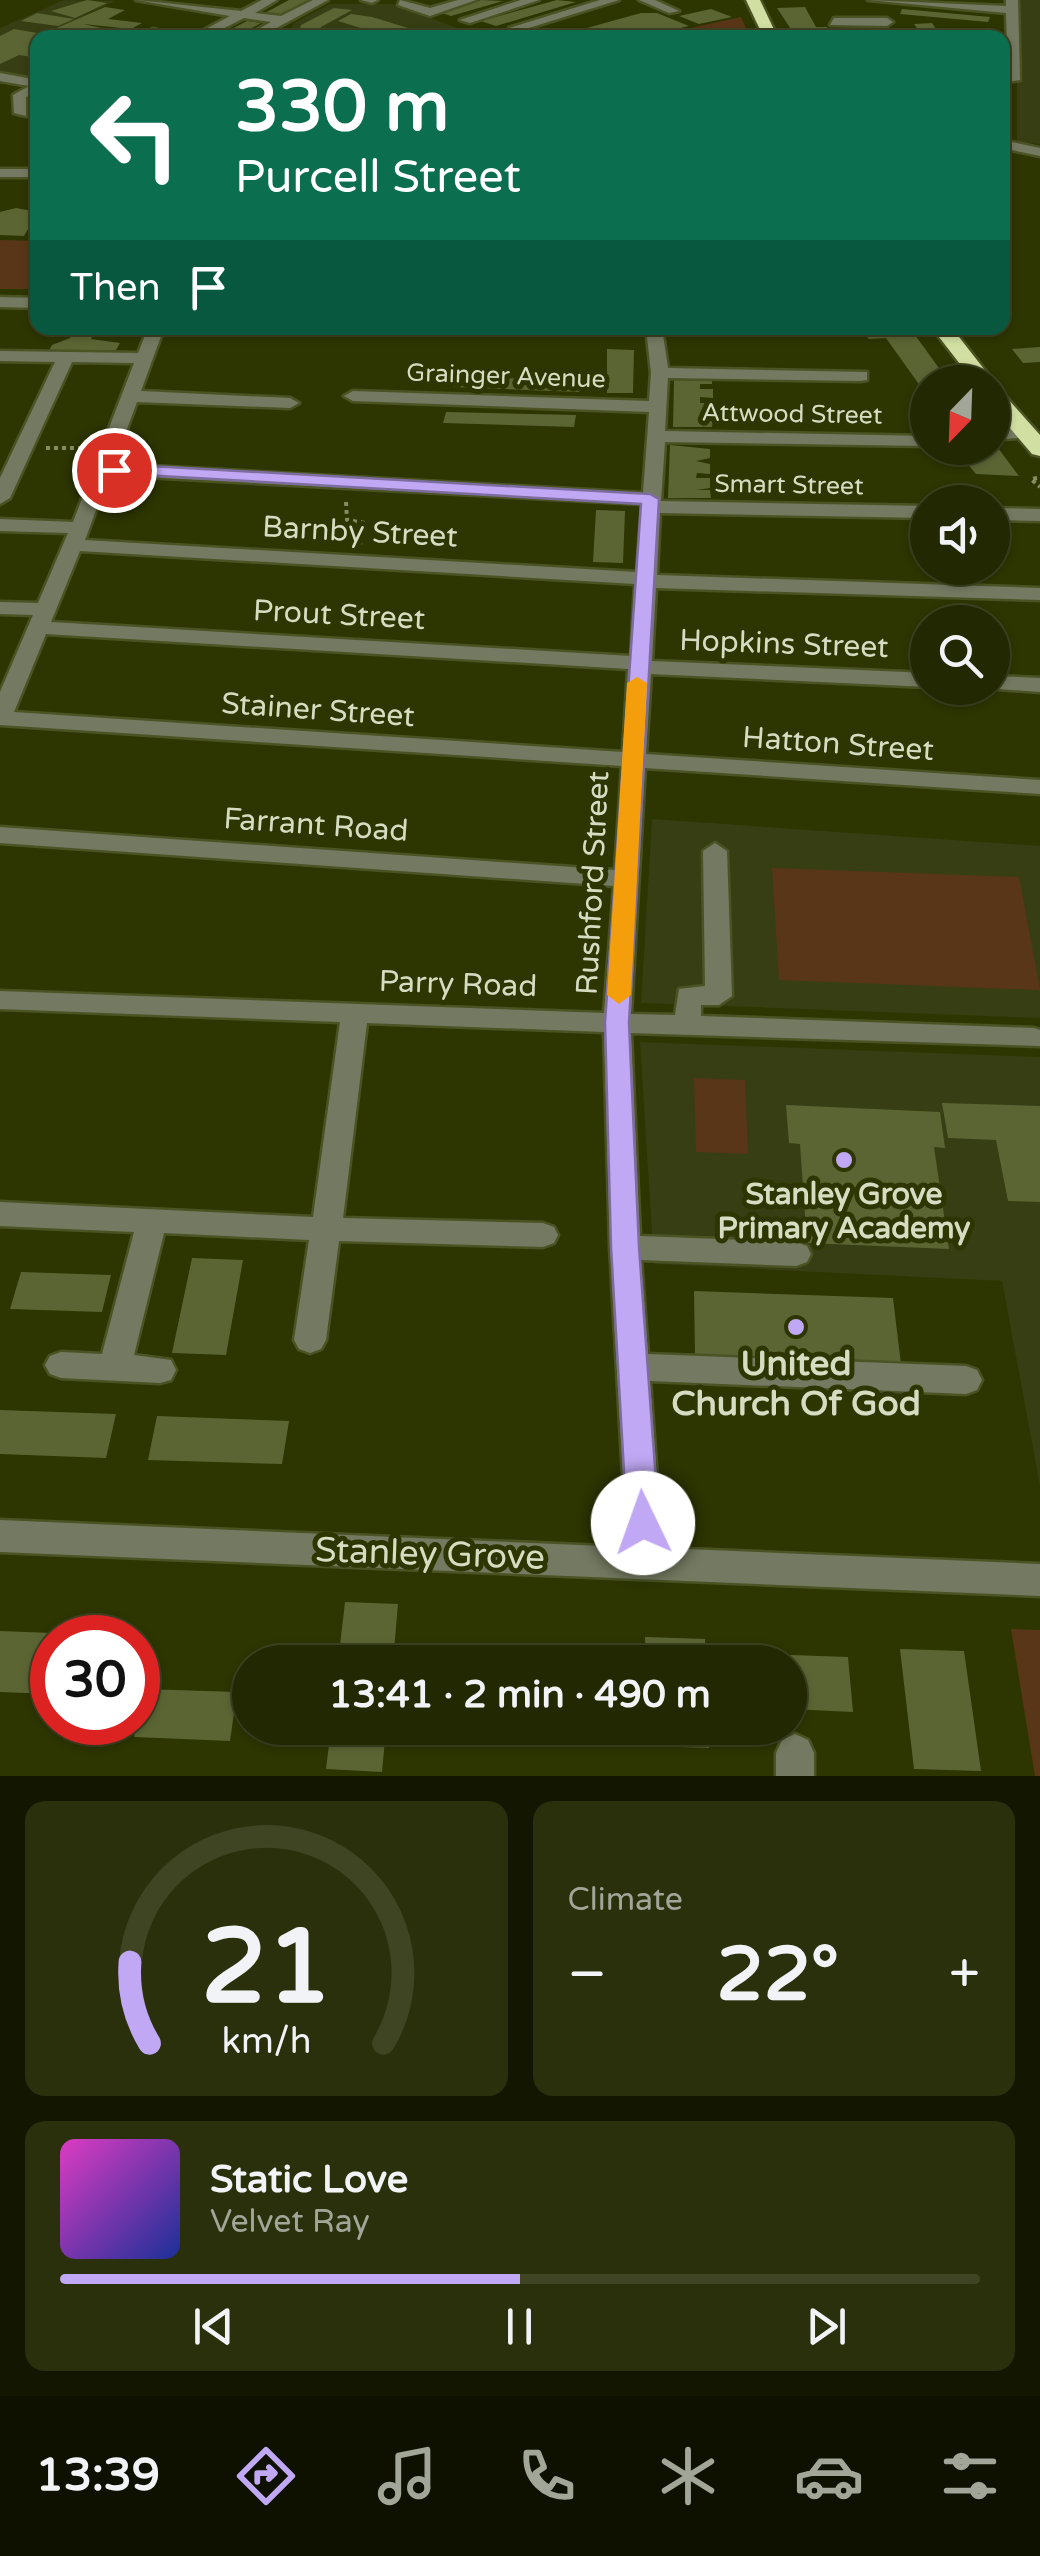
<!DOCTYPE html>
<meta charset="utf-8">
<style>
:root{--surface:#222801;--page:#2a300b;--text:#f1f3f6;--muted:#a2a699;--line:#3f4423;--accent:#c0a8f4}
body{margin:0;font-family:"Varela Round",sans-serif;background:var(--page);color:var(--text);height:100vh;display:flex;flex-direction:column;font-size:38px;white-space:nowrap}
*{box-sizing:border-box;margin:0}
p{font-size:32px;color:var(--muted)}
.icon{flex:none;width:55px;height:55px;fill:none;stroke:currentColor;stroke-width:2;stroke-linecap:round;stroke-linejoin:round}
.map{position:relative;height:1776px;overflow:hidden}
.sheet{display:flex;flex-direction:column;gap:25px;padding:25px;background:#131601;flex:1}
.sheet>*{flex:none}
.guide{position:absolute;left:30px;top:30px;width:980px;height:305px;border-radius:20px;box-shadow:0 2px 8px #0004,0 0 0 2px var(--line);background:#0b6e4f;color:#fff;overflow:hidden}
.needle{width:65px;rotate:203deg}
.buttons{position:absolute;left:910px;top:365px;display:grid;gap:20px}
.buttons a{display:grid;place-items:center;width:100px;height:100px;border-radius:50%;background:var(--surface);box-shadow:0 2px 8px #0004,0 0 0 2px var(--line);font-size:50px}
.speed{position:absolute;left:30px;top:1615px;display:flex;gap:20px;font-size:50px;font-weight:700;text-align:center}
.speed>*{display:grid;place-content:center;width:130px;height:130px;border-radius:50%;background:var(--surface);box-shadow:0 2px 8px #0004,0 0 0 2px var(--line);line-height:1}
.speed .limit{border:15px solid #d22;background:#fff;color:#111}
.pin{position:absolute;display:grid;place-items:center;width:85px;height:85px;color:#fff;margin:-42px;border:5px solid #fff;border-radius:50%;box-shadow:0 2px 10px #0007}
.me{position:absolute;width:110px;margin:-55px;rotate:357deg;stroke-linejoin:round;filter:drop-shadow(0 0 8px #0008)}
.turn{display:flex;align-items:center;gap:35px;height:210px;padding:0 40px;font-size:45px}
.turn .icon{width:130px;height:130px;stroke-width:2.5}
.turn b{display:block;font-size:70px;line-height:85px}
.then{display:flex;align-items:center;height:95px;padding:0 40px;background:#0003;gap:20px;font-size:38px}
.big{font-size:75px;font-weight:800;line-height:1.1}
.sheet .widget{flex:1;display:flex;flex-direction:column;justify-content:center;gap:15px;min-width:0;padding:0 35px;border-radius:20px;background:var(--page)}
.sheet .dial{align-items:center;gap:0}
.dial svg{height:260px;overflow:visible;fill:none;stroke:var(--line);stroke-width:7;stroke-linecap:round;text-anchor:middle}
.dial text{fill:var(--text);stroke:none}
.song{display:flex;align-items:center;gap:30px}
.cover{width:120px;height:120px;border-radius:15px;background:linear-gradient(135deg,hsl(310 70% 55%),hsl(230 70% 35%))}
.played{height:10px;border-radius:5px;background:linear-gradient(90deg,var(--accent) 50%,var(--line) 50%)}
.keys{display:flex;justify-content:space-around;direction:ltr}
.heat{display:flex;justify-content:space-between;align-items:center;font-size:55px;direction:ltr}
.sheet .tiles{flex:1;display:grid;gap:25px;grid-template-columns:1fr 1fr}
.widget:last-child{grid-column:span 2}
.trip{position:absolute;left:232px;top:1645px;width:575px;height:100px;border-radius:50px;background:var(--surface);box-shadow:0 2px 8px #0004,0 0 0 2px var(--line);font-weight:800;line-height:100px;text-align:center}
.tab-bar{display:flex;height:160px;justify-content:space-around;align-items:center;background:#0e1000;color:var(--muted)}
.tab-bar .icon{width:70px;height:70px}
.tab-bar .on{color:var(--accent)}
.tab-bar b{font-size:45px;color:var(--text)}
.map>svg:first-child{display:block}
.built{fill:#373e13}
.green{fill:#5a3618}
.building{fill:#5b6534}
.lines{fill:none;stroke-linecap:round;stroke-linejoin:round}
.minor-casing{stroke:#4b5324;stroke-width:5}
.highway-casing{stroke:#4b5324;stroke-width:5}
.path{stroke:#858c66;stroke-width:4;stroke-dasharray:4 4;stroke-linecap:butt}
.minor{fill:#747a61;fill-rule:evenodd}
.highway{fill:#d1dfa2;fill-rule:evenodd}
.route{fill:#c0a8f4;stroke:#7d6d9f;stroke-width:2.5}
.slow{fill:#f59e0b}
.poi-dot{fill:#c0a8f4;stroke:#2d3501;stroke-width:4}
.labels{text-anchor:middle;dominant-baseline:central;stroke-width:10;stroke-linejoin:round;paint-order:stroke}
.far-street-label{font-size:25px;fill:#d6dcc2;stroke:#2d3501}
.street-label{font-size:30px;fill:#d6dcc2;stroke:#2d3501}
.poi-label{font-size:30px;font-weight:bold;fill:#d6dcc2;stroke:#2d3501}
.near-poi-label{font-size:35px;font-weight:bold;fill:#d6dcc2;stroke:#2d3501}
.near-street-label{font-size:35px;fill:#d6dcc2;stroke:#2d3501}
</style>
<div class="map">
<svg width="1040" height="1776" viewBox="0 0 1040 1776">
<rect width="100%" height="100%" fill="#2d3501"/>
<path class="built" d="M64,0L115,1L71,22L136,33L127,38H38L37,78L0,72V28Z
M1017,0H1040V144L1017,142Z
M330,4H393L463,30L529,37L288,38L294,23Z
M652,819L1040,846V1018L641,1003Z
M640,1042L1040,1057V1486L1002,1281L654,1264Z"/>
<path class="green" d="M741,17L750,37H650Z
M0,240L37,241V289H0Z
M772,868L1019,877L1040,990L779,980Z
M694,1078L745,1080L748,1154L696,1152Z
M1011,1629L1040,1630V1776H1035Z"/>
<path class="building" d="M87,0L107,3L75,18L51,11Z
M289,0H308L275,17L261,15Z
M481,0L503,1L451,16L439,12Z
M557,0L576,2L496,26L481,21Z
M105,7L125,10L108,19L142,23L131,29L83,24L101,28L82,38H38V58L19,55L0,64V36L14,29L43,34Z
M805,7L816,27H827L830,34H794L777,8Z
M334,8L352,10L321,27L317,38H296L301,25Z
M711,9L732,17L699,24L679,16Z
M902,9L990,17L988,22L900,14Z
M37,13L74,19L58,26L21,21Z
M641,13H657L689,26L640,38L565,34Z
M351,14L372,17L431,35L389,38L399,34H380L338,21Z
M247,21L261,23L234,38H214Z
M932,23L942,38H924L914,24Z
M16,208L38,212L24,236L0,235V212Z
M75,328H97L91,339L120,343L116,350L85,351L83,355L47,354L52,345L70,338Z
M669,328H846L850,335L670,333Z
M859,328H910L949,382H928V397L886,338L869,339Z
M1040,347V362L1023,363L1012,349Z
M607,349L634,350L633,393H607Z
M454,377L581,380L580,392L452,387Z
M674,380L712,381V384H700V389H713V398L700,397V403H713V412H700V417H713L712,427H673Z
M446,412L576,415L574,427L443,423Z
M992,440L1019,476L976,474L954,448H992Z
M670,445L710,449V458L696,461L710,464V474L697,473L696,478H710V488L696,490H710L711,498H668Z
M596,510L625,511L623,563L593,562Z
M942,1103L1040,1106V1202L1008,1201L996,1140L948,1138Z
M786,1105L940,1112L945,1148L934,1147L949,1249L807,1243L800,1144L789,1143Z
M192,1258L243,1260L226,1355L172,1353Z
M21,1272L111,1275L102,1312L10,1309Z
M694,1291L893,1298L901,1364L695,1356Z
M0,1410L116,1414L106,1458L0,1454Z
M157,1416L289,1421L282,1464L148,1460Z
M345,1602L398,1604L393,1662H338Z
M0,1631L78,1634L52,1638V1694L0,1692Z
M645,1637L705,1639V1662H646Z
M900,1649L964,1651L981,1771L914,1769Z
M763,1654L848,1657L853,1712L790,1709V1662H764Z
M143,1689L237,1692L230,1741L134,1737Z
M331,1728H386L382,1772L326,1769Z
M646,1728H708L709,1748L647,1746Z"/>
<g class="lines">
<g class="minor-casing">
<path id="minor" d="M136,0L241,11L262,0H277L255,13L281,16L313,0H328L258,38H242L271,22L244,18L205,38H189L230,16Z
M361,0H378L372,3Z
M400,0L430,8L458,0H476L430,16L398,5Z
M521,0H539L470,23L460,20Z
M600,0H619L519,31L509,28Z
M639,0H655L679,11L669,13Z
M868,0L1006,6V0H1018L1020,80L1002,83V75L1008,76L1006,13Z
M834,18H887L893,22L887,26L830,25Z
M153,29L188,38H137Z
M0,73L38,80V92L26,97V116L14,113L13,95L29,86L0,81Z
M1002,140L1040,148V156L1002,148Z
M0,169H38V177H0Z
M1002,222L1008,223V229L1002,230Z
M0,297L38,298V308L0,307Z
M148,328H164L141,391L290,398L299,403L290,408L137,402L114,464L643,493L649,412L353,401L344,396L353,391L649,401L651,373L646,328H662L668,368L867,372V380L861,381L668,378L665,431L928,436V446L665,442L661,501L928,506V518L660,513L657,575L1040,588V600L656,588L652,661L928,673V687L651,674L646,754L1040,780V794L645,768L631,1014L675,1015L679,989L705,986L703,851L715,843L727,851L732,996L719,1005H701V1016L1034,1028L1040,1030V1046L631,1033L640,1236L796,1242L807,1246L811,1254L807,1262L796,1266L641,1260L648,1354L966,1366L977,1370L982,1380L977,1390L966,1394L650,1381L662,1548L1040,1564V1596L0,1552V1520L627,1547L610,1247L604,1032L367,1023L343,1218L543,1223L554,1227L558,1235L554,1243L543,1247L339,1241L326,1340L321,1349L310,1353L299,1349L294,1340L309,1240L164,1233L134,1355L171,1360L176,1370L171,1380L160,1383L61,1378L50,1374L45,1365L50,1356L61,1352L102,1354L134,1232L0,1226V1202L313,1217L340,1022L0,1009V991L604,1013L614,886L0,843V827L615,870L622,766L0,725V692L33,615L0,614V602L38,603L68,533L0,531V519L73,522L134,363L72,362L10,498L0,504V478L55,362L0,361V351L138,353ZM109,475L642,504L637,572L85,540ZM80,551L635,584L631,656L51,622ZM46,634L628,669L623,752L14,712Z
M1023,428L1032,433L1029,437L992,440V430Z
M992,508L1040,509V521L992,520Z
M992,676L1040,678V692L984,688H992Z
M795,1734L808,1740L814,1753V1776H776V1753L782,1740Z"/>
</g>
<g class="highway-casing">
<path id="highway" d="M746,0H760L778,38H764Z
M932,328H952L991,378L994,382L992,385L974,382Z
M992,387L999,389L1040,435V456L1032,454L992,407Z"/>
</g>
<path class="path" d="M46,448H85
M1037,478L1031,479L1040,487
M346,502L347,520L365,523L360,544"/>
<use href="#minor" class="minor"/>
<use href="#highway" class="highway"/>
</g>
<path class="route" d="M114,464L650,494L659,499L629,1023L639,1247L659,1523L654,1533L643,1537L632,1533L627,1523L611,1247L605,1023L641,504L109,473V466Z"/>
<path class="slow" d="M637,677L647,683L631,995L619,1004L607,995L627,683Z"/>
<g class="poi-dot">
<circle cx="844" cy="1160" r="10"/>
<circle cx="796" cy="1327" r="10"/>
</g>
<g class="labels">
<g class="far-street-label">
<text transform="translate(506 376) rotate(2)">Grainger Avenue</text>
<text transform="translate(792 414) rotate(1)">Attwood Street</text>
<text transform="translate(789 485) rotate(1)">Smart Street</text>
</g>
<g class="street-label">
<text transform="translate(360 532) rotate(3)">Barnby Street</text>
<text transform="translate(339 615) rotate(3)">Prout Street</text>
<text transform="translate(784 644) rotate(2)">Hopkins Street</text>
<text transform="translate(318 710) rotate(4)">Stainer Street</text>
<text transform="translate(838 744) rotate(4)">Hatton Street</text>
<text transform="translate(316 825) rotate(4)">Farrant Road</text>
<text transform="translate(593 883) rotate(-87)">Rushford Street</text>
<text transform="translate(458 984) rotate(2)">Parry Road</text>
</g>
<g class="poi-label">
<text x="844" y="1194">Stanley Grove<tspan x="844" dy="34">Primary Academy</tspan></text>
</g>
<g class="near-poi-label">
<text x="796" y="1364">United<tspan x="796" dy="40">Church Of God</tspan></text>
</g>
<g class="near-street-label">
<text transform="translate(430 1554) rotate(2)">Stanley Grove</text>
</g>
</g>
</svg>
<div class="buttons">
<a><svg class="needle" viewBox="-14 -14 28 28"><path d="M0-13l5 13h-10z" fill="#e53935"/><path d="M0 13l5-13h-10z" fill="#a2a699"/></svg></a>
<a><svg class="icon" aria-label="sound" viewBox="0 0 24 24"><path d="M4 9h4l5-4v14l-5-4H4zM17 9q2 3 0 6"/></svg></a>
<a><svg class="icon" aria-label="search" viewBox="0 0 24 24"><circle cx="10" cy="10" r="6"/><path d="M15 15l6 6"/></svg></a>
</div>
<div class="speed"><div class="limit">30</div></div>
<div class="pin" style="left:114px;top:470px;background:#d93025"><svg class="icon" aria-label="arrive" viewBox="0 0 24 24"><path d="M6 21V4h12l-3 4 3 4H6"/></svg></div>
<svg class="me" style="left:643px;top:1523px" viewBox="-20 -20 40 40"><circle r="19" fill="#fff"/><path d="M0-13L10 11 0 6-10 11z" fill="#c0a8f4"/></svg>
<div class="trip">13:41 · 2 min · 490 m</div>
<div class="guide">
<div class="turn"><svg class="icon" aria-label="left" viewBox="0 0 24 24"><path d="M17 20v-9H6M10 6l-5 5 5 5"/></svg><div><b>330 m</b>Purcell Street</div></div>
<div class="then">Then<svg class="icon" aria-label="arrive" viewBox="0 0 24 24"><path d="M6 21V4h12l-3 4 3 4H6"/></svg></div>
</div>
</div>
<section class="sheet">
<div class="tiles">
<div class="widget dial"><svg viewBox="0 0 100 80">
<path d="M14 69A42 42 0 1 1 86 69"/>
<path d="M14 69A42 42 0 0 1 8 44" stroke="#c0a8f4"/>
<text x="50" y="56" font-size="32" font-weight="700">21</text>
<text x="50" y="72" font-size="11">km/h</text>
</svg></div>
<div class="widget"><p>Climate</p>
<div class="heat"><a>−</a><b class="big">22°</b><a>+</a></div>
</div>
<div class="widget">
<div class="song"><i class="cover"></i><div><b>Static Love</b><p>Velvet Ray</p></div></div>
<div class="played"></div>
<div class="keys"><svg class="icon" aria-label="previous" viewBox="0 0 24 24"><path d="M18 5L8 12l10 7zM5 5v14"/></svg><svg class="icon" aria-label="pause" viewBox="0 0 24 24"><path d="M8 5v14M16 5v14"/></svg><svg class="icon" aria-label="next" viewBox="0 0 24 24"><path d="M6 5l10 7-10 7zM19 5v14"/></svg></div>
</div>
</div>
</section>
<nav class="tab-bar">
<b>13:39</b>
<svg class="icon on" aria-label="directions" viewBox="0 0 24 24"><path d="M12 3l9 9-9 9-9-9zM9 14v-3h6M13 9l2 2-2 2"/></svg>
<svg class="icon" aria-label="music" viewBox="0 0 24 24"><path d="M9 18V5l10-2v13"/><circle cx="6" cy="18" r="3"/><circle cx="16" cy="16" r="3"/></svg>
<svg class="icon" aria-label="phone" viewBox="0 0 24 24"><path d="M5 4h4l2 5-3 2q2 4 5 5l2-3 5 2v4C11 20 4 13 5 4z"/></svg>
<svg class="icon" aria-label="climate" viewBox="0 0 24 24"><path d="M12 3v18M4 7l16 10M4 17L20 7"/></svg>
<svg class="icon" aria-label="car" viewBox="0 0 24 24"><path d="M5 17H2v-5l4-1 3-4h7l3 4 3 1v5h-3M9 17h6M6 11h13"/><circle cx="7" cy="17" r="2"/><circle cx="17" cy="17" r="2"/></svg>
<svg class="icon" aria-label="filters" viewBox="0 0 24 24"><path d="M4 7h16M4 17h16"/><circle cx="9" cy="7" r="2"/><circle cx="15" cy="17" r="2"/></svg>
</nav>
